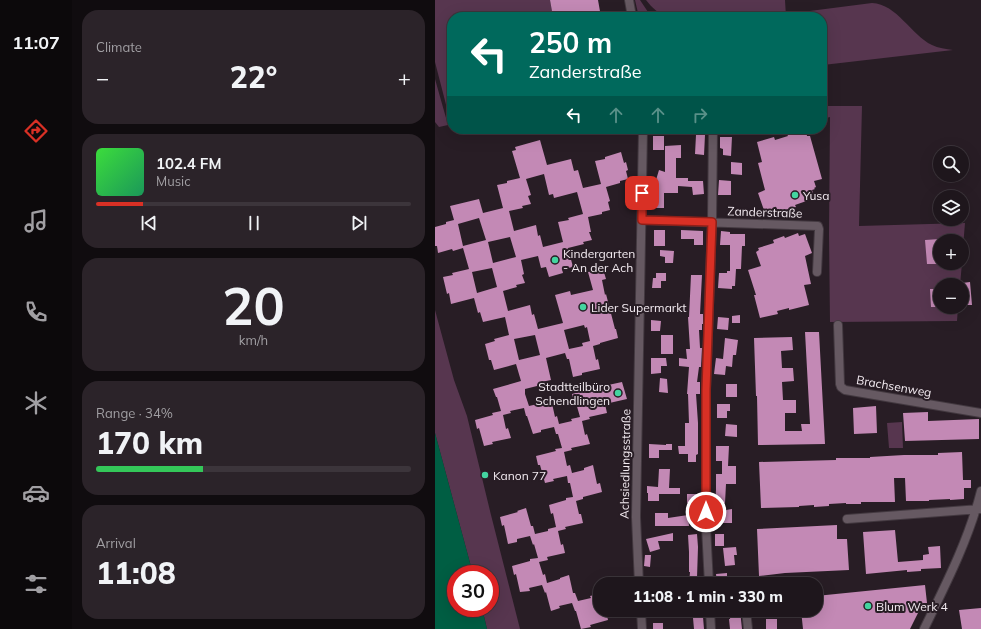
<!DOCTYPE html>
<meta charset="utf-8">
<style>
:root{--surface:#1e161c;--page:#2b2329;--text:#f1f3f6;--muted:#a19fa3;--line:#3c353b;--accent:#d93025}
body{margin:0;font-family:Mulish,sans-serif;background:var(--page);color:var(--text);height:100vh;display:flex;flex-direction:column;font-size:15px;white-space:nowrap}
*{box-sizing:border-box;margin:0}
p{font-size:13px;color:var(--muted)}
.icon{flex:none;width:22px;height:22px;fill:none;stroke:currentColor;stroke-width:2;stroke-linecap:round;stroke-linejoin:round}
.map{position:relative;flex:1;overflow:hidden}
.side{display:flex;flex-direction:column;gap:10px;padding:10px;background:#100c0f;width:363px}
.side>*{flex:none}
.hud{position:absolute;left:12px;top:12px;width:380px;height:122px;border-radius:16px;box-shadow:0 4px 16px #0002,0 0 0 1px var(--line);background:#00695c;color:#fff;overflow:hidden}
.tools{position:absolute;left:498px;top:146px;display:grid;gap:8px}
.tools a{display:grid;place-items:center;width:36px;height:36px;border-radius:50%;background:var(--surface);box-shadow:0 4px 16px #0002,0 0 0 1px var(--line);font-size:20px}
.speed{position:absolute;left:12px;top:565px;display:flex;gap:8px;font-size:20px;font-weight:700;text-align:center}
.speed>*{display:grid;place-content:center;width:52px;height:52px;border-radius:50%;background:var(--surface);box-shadow:0 4px 16px #0002,0 0 0 1px var(--line);line-height:1}
.speed .limit{border:6px solid #d22;background:#fff;color:#111}
.pin{position:absolute;display:grid;place-items:center;width:34px;height:34px;color:#fff;margin:-17px;border-radius:8px;box-shadow:0 2px 6px #0006}
.me{position:absolute;width:44px;margin:-22px;rotate:0deg;stroke-linejoin:round;filter:drop-shadow(0 0 3px #0008)}
.turn{display:flex;align-items:center;gap:14px;height:84px;padding:0 16px;font-size:18px}
.turn .icon{width:52px;height:52px;stroke-width:2.5}
.turn b{display:block;font-size:28px;line-height:34px}
.lanes{display:flex;align-items:center;height:38px;padding:0 16px;background:#0003;justify-content:center;gap:20px;direction:ltr}
.lanes .off{opacity:.35}
.big{font-size:30px;font-weight:800;line-height:1.1}
.side .card{flex:1;display:flex;flex-direction:column;justify-content:center;gap:6px;min-width:0;padding:0 14px;border-radius:16px;background:var(--page)}
.side .dial{align-items:center;gap:0}
.dial b{font-size:52px;line-height:1}
.song{display:flex;align-items:center;gap:12px}
.cover{width:48px;height:48px;border-radius:6px;background:linear-gradient(135deg,hsl(120 70% 55%),hsl(150 70% 35%))}
.played{height:4px;border-radius:2px;background:linear-gradient(90deg,var(--accent) 15%,var(--line) 15%)}
.keys{display:flex;justify-content:space-around;direction:ltr}
.heat{display:flex;justify-content:space-between;align-items:center;font-size:22px;direction:ltr}
.charge{height:6px;border-radius:3px;background:linear-gradient(90deg,#34c759 34%,var(--line) 0)}
.trip{position:absolute;left:158px;top:577px;width:230px;height:40px;border-radius:16px;background:var(--surface);box-shadow:0 4px 16px #0002,0 0 0 1px var(--line);font-weight:800;line-height:40px;text-align:center}
main{display:flex;flex:1;min-height:0}
.dock{display:flex;flex-direction:column;width:72px;justify-content:space-around;align-items:center;background:#0c090b;color:var(--muted)}
.dock .icon{width:28px;height:28px}
.dock .selected{color:var(--accent)}
.dock b{font-size:18px;color:var(--text)}
.map>svg:first-child{display:block}
.green{fill:#57364f}
.water{fill:#005e43}
.building{fill:#c389b5;fill-rule:evenodd}
.lines{fill:none;stroke-linecap:round;stroke-linejoin:round}
.minor-casing{stroke:#433940;stroke-width:10}
.minor{stroke:#665962;stroke-width:8}
.route-casing{stroke:#8d1f18;stroke-width:10}
.route{stroke:#d93025;stroke-width:7}
.poi-dot{fill:#43d4a0;stroke:#281d25;stroke-width:1.5}
.labels{text-anchor:middle;dominant-baseline:central;stroke-width:4;stroke-linejoin:round;paint-order:stroke}
.poi-label{font-size:12px;fill:#f3ebf1;stroke:#281d25;text-anchor:start}
.street-label{font-size:12px;fill:#f3ebf1;stroke:#281d25}
</style>
<main>
<nav class="dock">
<b>11:07</b>
<svg class="icon selected" aria-label="directions" viewBox="0 0 24 24"><path d="M12 3l9 9-9 9-9-9zM9 14v-3h6M13 9l2 2-2 2"/></svg>
<svg class="icon" aria-label="music" viewBox="0 0 24 24"><path d="M9 18V5l10-2v13"/><circle cx="6" cy="18" r="3"/><circle cx="16" cy="16" r="3"/></svg>
<svg class="icon" aria-label="phone" viewBox="0 0 24 24"><path d="M5 4h4l2 5-3 2q2 4 5 5l2-3 5 2v4C11 20 4 13 5 4z"/></svg>
<svg class="icon" aria-label="climate" viewBox="0 0 24 24"><path d="M12 3v18M4 7l16 10M4 17L20 7"/></svg>
<svg class="icon" aria-label="car" viewBox="0 0 24 24"><path d="M5 17H2v-5l4-1 3-4h7l3 4 3 1v5h-3M9 17h6M6 11h13"/><circle cx="7" cy="17" r="2"/><circle cx="17" cy="17" r="2"/></svg>
<svg class="icon" aria-label="filters" viewBox="0 0 24 24"><path d="M4 7h16M4 17h16"/><circle cx="9" cy="7" r="2"/><circle cx="15" cy="17" r="2"/></svg>
</nav>
<section class="side">
<div class="card"><p>Climate</p>
<div class="heat"><a>−</a><b class="big">22°</b><a>+</a></div>
</div>
<div class="card">
<div class="song"><i class="cover"></i><div><b>102.4 FM</b><p>Music</p></div></div>
<div class="played"></div>
<div class="keys"><svg class="icon" aria-label="previous" viewBox="0 0 24 24"><path d="M18 5L8 12l10 7zM5 5v14"/></svg><svg class="icon" aria-label="pause" viewBox="0 0 24 24"><path d="M8 5v14M16 5v14"/></svg><svg class="icon" aria-label="next" viewBox="0 0 24 24"><path d="M6 5l10 7-10 7zM19 5v14"/></svg></div>
</div>
<div class="card dial"><b>20</b><p>km/h</p></div>
<div class="card"><p>Range · 34%</p><b class="big">170 km</b><div class="charge"></div></div>
<div class="card"><p>Arrival</p><b class="big">11:08</b></div>
</section>
<div class="map">
<svg width="546" height="629" viewBox="0 0 546 629">
<rect width="100%" height="100%" fill="#281d25"/>
<path class="green" d="M0,0H115L118,17H17V123L16,124L0,62Z
M200,0H205L213,12L216,14L210,17H206L203,13Z
M211,0H350L351,17H232C223,13 217,8 211,0Z
M437,3C462,4 476,35 497,45C503,48 511,49 518,50L388,65L389,106H427L424,226L530,223L527,259V241H505V263H527L525,285H505V307H523L522,321L395,322L394,234L395,117L387,119V17H353L355,14L359,13Z
M0,79L13,125L4,127L0,122Z
M0,310L19,380L32,416L56,515L85,629H52L47,608H55V574H38L0,433Z
M467,422L468,448H454L452,423Z"/>
<path class="water" d="M0,433L38,574H21V608H47L52,629H0Z"/>
<path class="building" d="M115,0H163L166,17H118Z
M255,129H272V135H270L269,155L260,154L261,135H255Z
M367,130L368,132L371,131L372,136H375L387,179L379,181L381,187L379,188L380,189L377,190L380,198L360,205L361,207L340,214L338,211L330,213L323,193L330,190L323,163L327,162L322,142L339,137L340,140L353,136L352,134Z
M218,136H229V150H218Z
M285,137H297L296,156L288,155V149L285,148Z
M105,140L112,165L136,159L139,171L143,170L148,188L166,184L160,161L170,159V157L186,152L189,163L191,162L193,170L191,171L193,179L185,181V183L171,187L175,201L173,202L175,210L167,212V214L153,217L156,232H154L157,240L148,242L149,244L133,248L138,267L127,269L128,273L114,277L111,267L106,268L103,256L86,260L89,274L87,275L90,283L81,285L82,287L68,291L73,311L95,305L97,315L99,314L103,329L128,323L120,295L135,291L136,295L158,290L153,272L168,269L171,279L167,280L170,295L171,294L180,329H181L183,338L165,343V344L158,346L161,360L163,359L165,369L147,373V375L138,377L134,359H132L130,353L111,358L116,380L106,382V385L90,389V394L94,406L107,403V401L116,399L120,417L122,416L124,424L137,421L136,419L145,417L141,403H139L137,394L155,389V388L164,386V387L187,382L192,399L170,404L172,413L154,417L155,419L147,421L150,435L152,434L155,444L136,448L137,450L129,452L132,466L135,465L137,473L149,470V468L158,465L162,484L165,483L167,492L148,497V499L141,501L144,514H146L148,523L130,527L131,529L123,531L126,545L128,544L130,553L112,557L113,560L104,562L108,575L110,574L112,583L125,579V578L134,575L138,593H140L143,601L156,598L155,596L164,594L165,599V610H168L169,612L171,611L173,620L155,625L156,627L146,629L141,611H140L137,603L124,606L125,608L116,611L111,592L110,593L107,585L94,588L95,591L85,592L81,574L79,575L77,566L95,561V559L103,558L99,544L98,545L95,536L82,539V542L73,544L69,525L67,526L65,517L83,512L82,511L91,508L96,526H98L100,534L113,531V529L121,527L118,513L116,514L114,505L131,500V498L138,497L135,483H133L132,476L118,479L119,481L110,483L105,465H103L101,456L121,451L120,449L127,448L123,434H121L119,427L106,430V432L98,434L92,416H91L89,408L75,411L76,413L68,415L71,429L73,428L76,438L57,442L58,444L49,446L44,428L42,429L40,420L58,415L57,413L66,411L62,397H61L58,389L86,381L81,364L59,370L56,360H54L50,344L60,341L59,339L74,335L70,317L48,322L45,312L43,313L39,298L16,304L14,293L12,294L8,277L18,275L17,273L34,269L28,248L18,251L17,249L3,253L2,246H0V227L11,224V222L19,220L15,206L44,199L48,213L68,208L62,185L72,183V181L85,178L77,151L81,150L80,147ZM109,174L114,195L118,194L119,198L142,192L148,214L133,218L134,220L123,222L128,242L108,247L105,235L103,236L101,225L79,231L74,211L88,208L87,206L96,204L93,196L96,195L91,179ZM44,218L51,240L28,246L23,224ZM75,237L81,257L58,263L53,242ZM57,268L62,287L42,293L37,272ZM149,325L150,328L152,327L155,341L147,343L148,346L134,349L129,330ZM100,335L105,355L84,360L79,339Z
M246,145V158H241V178H253V181H268L269,194L258,195L257,187L243,186V193H229V208H218L219,180H221L224,170L230,172V146Z
M296,162L307,163V175L296,174Z
M284,180L296,181V195H283Z
M219,230H230V246H219Z
M246,230L268,231V245H259V239H246Z
M286,231L295,232V234H310V246H307L306,269H301L300,286H297V289L283,288L284,273H292V271H295V245H285Z
M363,233L364,236L370,234L377,253L370,256L376,284L369,285L374,305L354,310V308L342,311L343,314L325,318L319,295H321L313,270L326,266L321,252L324,250L323,248L339,243L338,240L349,236L350,238Z
M505,239V264H492L490,240Z
M225,250L239,251L238,263H230V257L225,256Z
M221,273H231V281H226V288H217L218,278H221Z
M256,275H267L265,314H268V324H267V330H264L265,348H267L266,367H264L262,382H265V394H261L263,423V454L261,455V462H253V454H244L243,446H250V423H254L253,394H252L254,367L244,366V358L252,359L251,349H255L253,317H254Z
M535,282L537,305H527V283Z
M495,289H505V307H496Z
M305,315V323H297V316Z
M283,317L294,318L293,330L282,329Z
M216,320L226,321L225,331H216Z
M370,332H384L390,444L323,445L322,396H321L319,338L357,337L358,350L346,351L347,368H358L359,381L347,382L348,400H361V413H350V431H367L366,424H375Z
M226,335H238V354H226Z
M290,338L303,340L301,355H298L297,367L291,366L290,375L279,374L281,358L288,359Z
M216,358H231L232,366H226V373L216,374Z
M225,378L232,379L233,393L224,392Z
M291,384H302V397H291Z
M282,404H295V411H292V418H282Z
M441,406L442,433L419,434L418,408Z
M493,412V421L544,419V439L470,441L468,413Z
M291,424L302,425V437L290,436Z
M214,444L231,445V444H237V450H224V458H214Z
M281,446H294L293,466H301V484H291L290,503H280L281,490V474H287V461H281Z
M527,452L528,480H536V488H529V499L515,500V499L494,500V501H471L470,478H459L460,502H426V504H411V503L394,504V506L379,507V505L364,506V507L326,508L324,462L401,460V458H435V457L469,455H503V453Z
M224,469H235L234,488H245V494H224V501H213V493H212V486L223,487Z
M252,494H263V503H252Z
M297,509V523H285V511Z
M220,513H233V518L253,515L254,526H220Z
M402,525V539H412L414,570L350,573L324,576L322,529Z
M460,530L463,562L488,560V555L494,554L493,547L505,546L506,568L486,569V571L472,572V570L431,574L428,532Z
M238,533V541H223L225,549L215,552L211,539Z
M262,534L263,547L262,578H265V584H254L255,572H254V552L253,535Z
M280,534H289V546H280Z
M301,547L302,555H299L300,565L290,566L288,548Z
M210,555H216L215,567L209,566Z
M292,573V584H282L281,574Z
M490,585L492,603H488L475,629H368L366,610H381V596Z
M546,608V629H527L524,610Z
M244,610H258L259,617L245,618Z
M296,610H305L307,629H295L294,619H295Z
M323,610H335V616L324,617Z
M268,617L269,629H259L258,618Z
M331,619H342V629H331Z
M218,623H228V629H218Z"/>
<g class="lines">
<g class="minor-casing">
<path id="minor" d="M194,0L197,17
M207,220L383,226L384,229L382,272
M403,325L405,384L406,387L410,390L546,413
M412,519L545,509
M204,584L201,517L208,129
M274,584L271,527V390L277,222L278,129
M206,610L207,629
M275,610L276,629
M311,610L313,629
M489,629C511,584 534,539 546,491"/>
</g>
<use href="#minor" class="minor"/>
</g>
<g class="lines">
<g class="route-casing">
<path id="route" d="M207,193V220L277,222L271,390V512"/>
</g>
<use href="#route" class="route"/>
</g>
<g class="poi-dot">
<circle cx="360" cy="195" r="4"/>
<circle cx="120" cy="260" r="4"/>
<circle cx="148" cy="307" r="4"/>
<circle cx="183" cy="393" r="4"/>
<circle cx="50" cy="475" r="4"/>
<circle cx="433" cy="606" r="4"/>
</g>
<g class="labels">
<g class="poi-label">
<text x="368" y="195">Yusa</text>
<text x="128" y="253">Kindergarten<tspan x="128" dy="14">- An der Ach</tspan></text>
<text x="156" y="307">Lider Supermarkt</text>
<text x="175" y="386" text-anchor="end">Stadtteilbüro<tspan x="175" dy="14">Schendlingen</tspan></text>
<text x="58" y="475">Kanon 77</text>
<text x="441" y="606">Blum Werk 4</text>
</g>
<g class="street-label">
<text transform="translate(330 212) rotate(2)">Zanderstraße</text>
<text transform="translate(459 386) rotate(10)">Brachsenweg</text>
<text transform="translate(190 464) rotate(-89)">Achsiedlungsstraße</text>
</g>
</g>
</svg>
<div class="tools">
<a><svg class="icon" aria-label="search" viewBox="0 0 24 24"><circle cx="10" cy="10" r="6"/><path d="M15 15l6 6"/></svg></a>
<a><svg class="icon" aria-label="layers" viewBox="0 0 24 24"><path d="M12 4l9 5-9 5-9-5zM3 14l9 5 9-5"/></svg></a>
<a>+</a>
<a>−</a>
</div>
<div class="speed"><div class="limit">30</div></div>
<div class="pin" style="left:207px;top:193px;background:#d93025"><svg class="icon" aria-label="arrive" viewBox="0 0 24 24"><path d="M6 21V4h12l-3 4 3 4H6"/></svg></div>
<svg class="me" style="left:271px;top:512px" viewBox="-20 -20 40 40"><circle r="17" fill="#d93025" stroke="#fff" stroke-width="3"/><path d="M0-11L8 9 0 5-8 9z" fill="#fff"/></svg>
<div class="trip">11:08 · 1 min · 330 m</div>
<div class="hud">
<div class="turn"><svg class="icon" aria-label="left" viewBox="0 0 24 24"><path d="M17 20v-9H6M10 6l-5 5 5 5"/></svg><div><b>250 m</b>Zanderstraße</div></div>
<div class="lanes"><svg class="icon" aria-label="left" viewBox="0 0 24 24"><path d="M17 20v-9H6M10 6l-5 5 5 5"/></svg><svg class="icon off" aria-label="ahead" viewBox="0 0 24 24"><path d="M12 20V5M6 11l6-6 6 6"/></svg><svg class="icon off" aria-label="ahead" viewBox="0 0 24 24"><path d="M12 20V5M6 11l6-6 6 6"/></svg><svg class="icon off" aria-label="right" viewBox="0 0 24 24"><path d="M7 20v-9h11M14 6l5 5-5 5"/></svg></div>
</div>
</div>
</main>
